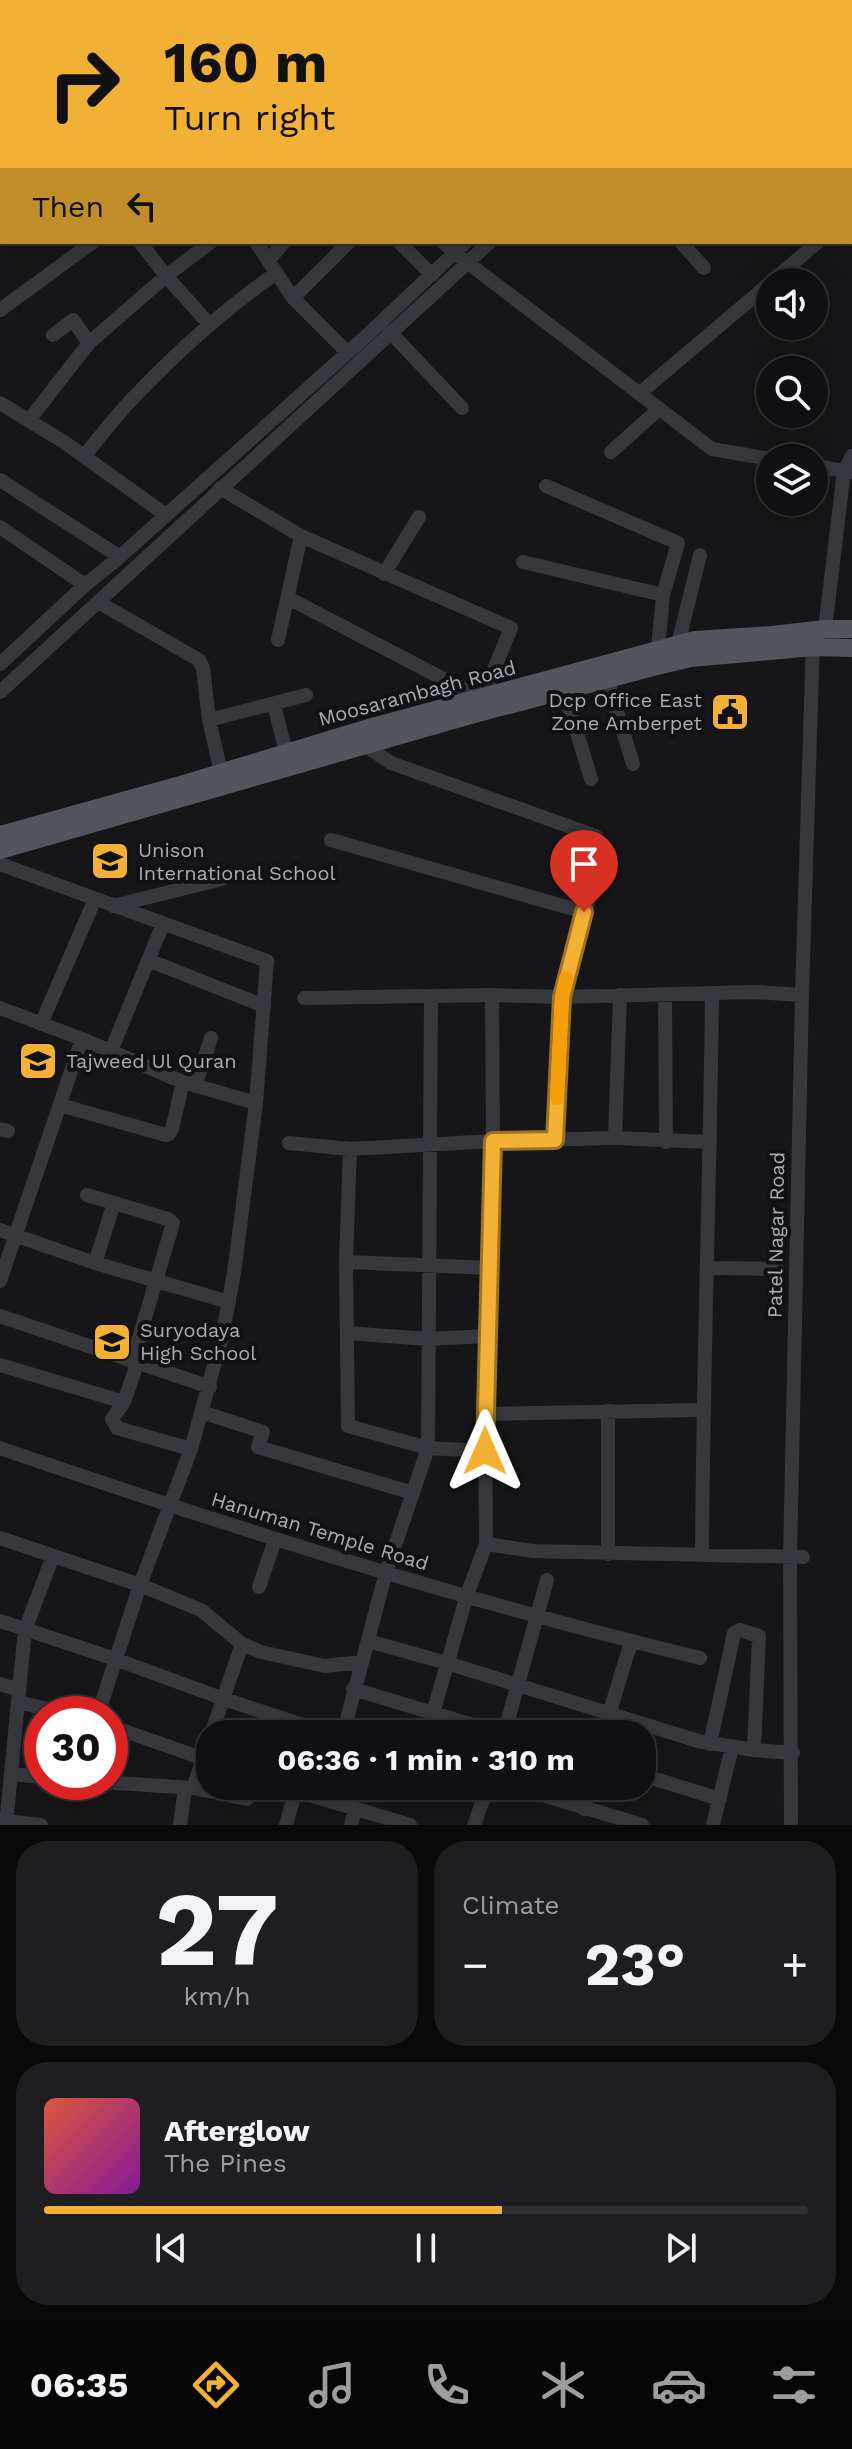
<!DOCTYPE html>
<meta charset="utf-8">
<style>
:root{--surface:#101012;--page:#1e1e20;--text:#f1f3f6;--muted:#9c9d9f;--line:#303032;--accent:#f2b134}
body{margin:0;font-family:"Work Sans",sans-serif;background:var(--page);color:var(--text);height:100vh;display:flex;flex-direction:column;font-size:30px;white-space:nowrap}
*{box-sizing:border-box;margin:0}
p{font-size:26px;color:var(--muted)}
.icon{flex:none;width:44px;height:44px;fill:none;stroke:currentColor;stroke-width:2;stroke-linecap:round;stroke-linejoin:round}
.map{position:relative;height:1825px;overflow:hidden}
.sheet{display:flex;flex-direction:column;gap:16px;padding:16px;background:#09090a;flex:1}
.sheet>*{flex:none}
.banner{position:absolute;left:0px;top:0px;width:852px;height:244px;box-shadow:0 8px 32px #0002,0 0 0 2px var(--line);background:#f2b134;color:#111;overflow:hidden}
.tools{position:absolute;left:756px;top:268px;display:grid;gap:16px}
.tools a{display:grid;place-items:center;width:72px;height:72px;border-radius:50%;background:var(--surface);box-shadow:0 8px 32px #0002,0 0 0 2px var(--line);font-size:40px}
.speed{position:absolute;left:24px;top:1696px;display:flex;gap:16px;font-size:40px;font-weight:700;text-align:center}
.speed>*{display:grid;place-content:center;width:104px;height:104px;border-radius:50%;background:var(--surface);box-shadow:0 8px 32px #0002,0 0 0 2px var(--line);line-height:1}
.speed .limit{border:12px solid #d22;background:#fff;color:#111}
.pin{position:absolute;display:grid;place-items:center;width:68px;height:68px;color:#fff;margin:-82px -34px;border-radius:50% 50% 50% 0;rotate:-45deg;box-shadow:0 0 8px #0007}
.pin .icon{rotate:45deg}
.me{position:absolute;width:88px;margin:-44px;rotate:0deg;stroke-linejoin:round;filter:drop-shadow(0 0 6px #0008)}
.turn{display:flex;align-items:center;gap:28px;height:168px;padding:0 32px;font-size:36px}
.turn .icon{width:104px;height:104px;stroke-width:2.5}
.turn b{display:block;font-size:56px;line-height:68px}
.then{display:flex;align-items:center;height:76px;padding:0 32px;background:#0003;gap:16px;font-size:30px}
.big{font-size:60px;font-weight:700;line-height:1.1}
.sheet .tile{flex:1;display:flex;flex-direction:column;justify-content:center;gap:12px;min-width:0;padding:0 28px;border-radius:32px;background:var(--page)}
.sheet .dial{align-items:center;gap:0}
.dial b{font-size:104px;line-height:1}
.song{display:flex;align-items:center;gap:24px}
.cover{width:96px;height:96px;border-radius:12px;background:linear-gradient(135deg,hsl(10 70% 55%),hsl(290 70% 35%))}
.played{height:8px;border-radius:4px;background:linear-gradient(90deg,var(--accent) 60%,var(--line) 60%)}
.keys{display:flex;justify-content:space-around;direction:ltr}
.heat{display:flex;justify-content:space-between;align-items:center;font-size:44px;direction:ltr}
.sheet .tiles{flex:1;display:grid;gap:16px;grid-template-columns:1fr 1fr}
.tile:last-child{grid-column:span 2}
.trip{position:absolute;left:196px;top:1720px;width:460px;height:80px;border-radius:32px;background:var(--surface);box-shadow:0 8px 32px #0002,0 0 0 2px var(--line);font-weight:700;line-height:80px;text-align:center}
.tab-bar{display:flex;height:128px;justify-content:space-around;align-items:center;background:#060607;color:var(--muted)}
.tab-bar .icon{width:56px;height:56px}
.tab-bar .current{color:var(--accent)}
.tab-bar b{font-size:36px;color:var(--text)}
.map>svg:first-child{display:block}
.lines{fill:none;stroke-linecap:round;stroke-linejoin:round}
.minor{stroke:#37383d;stroke-width:14}
.major{stroke:#53555c;stroke-width:18}
.route-casing{stroke:#9d7322;stroke-width:20}
.route{stroke:#f2b134;stroke-width:14}
.slow{stroke:#f59e0b;stroke-width:14}
.labels{text-anchor:middle;dominant-baseline:central;stroke-width:8;stroke-linejoin:round;paint-order:stroke}
.street-label{font-size:20px;fill:#a8adb8;stroke:#111113}
.poi-label{font-size:20px;fill:#a8adb8;stroke:#111113;text-anchor:start}
</style>
<div class="map">
<svg width="852" height="1825" viewBox="0 0 852 1825">
<rect width="100%" height="100%" fill="#161618"/>
<g class="lines">
<path class="minor" d="M516,0L518,2
M785,0L787,2
M438,2L440,0
M726,2L728,0
M752,2L754,0
M850,52L852,53
M850,217L852,216
M140,242L166,276L210,325
M256,242L293,298L347,352
M399,242L432,275
M443,242L455,253L712,449L770,459
M681,242L704,268
M268,261L284,242
M771,282L818,242
M293,298L349,242
M0,310L93,242
M390,332L462,408
M53,335L73,320L89,343
M640,393L770,283
M0,403L64,442L166,515
M29,420L89,343L166,276L211,242
M611,452L659,409
M84,456C101,436 117,414 136,395C178,351 225,309 275,274
M814,466L852,472
M0,480L120,557
M546,486L678,543L663,595L658,649
M220,488L301,536L511,628L482,699L288,598
M0,527L85,585
M523,562L663,595
M384,574L419,517
M98,602L199,660L203,668L209,720L221,772
M825,629L844,471L852,456
M278,640L301,536
M678,644L700,555
M0,664L85,585L115,561L363,339L466,242
M607,679L633,764
M564,690L591,779
M0,692L490,242
M274,705L286,752
M209,720L306,695
M366,746L391,763L596,836
M331,840L584,912
M0,864L267,961L256,1103L234,1273L222,1337L191,1449L140,1585L98,1714
M113,906L222,879
M148,960L264,1006
M665,995L666,1142
M304,998L492,995L562,997L754,992L802,995
M0,1008L82,1039L183,1082L256,1103
M41,1024L95,899
M111,1051L163,924
M195,1086L211,1038
M60,1105L166,1135L169,1134L172,1129L183,1082
M0,1129L8,1131
M615,1138L620,995
M555,1140L562,997L592,887
M289,1143L350,1149L493,1141L615,1138L710,1142
M350,1149L346,1262L348,1426L428,1448L485,1451
M87,1195L168,1219L173,1223L132,1362
M0,1230L95,1263L229,1302
M346,1262L491,1268
M95,1263L114,1203
M707,1268L778,1269
M0,1281L82,1039
M0,1316L210,1387
M347,1333L428,1339L488,1336
M0,1365L124,1402L112,1419L117,1428L191,1449
M124,1402L137,1364
M608,1411V1554
M202,1412L263,1432L258,1447L413,1493
M485,1414L703,1410
M0,1448C231,1527 463,1601 700,1658
M0,1538L140,1585L201,1610L242,1644L261,1652L325,1666L362,1662
M486,1544L533,1551L803,1557
M702,1555C703,1368 710,1180 712,993
M259,1587L275,1540
M0,1621L115,1659L224,1699L330,1734
M368,1641L447,1663L698,1741L754,1750L793,1753
M0,1684L19,1690
M353,1689L503,1734
M18,1702L68,1714
M110,1726L210,1761
M211,1734L242,1644
M343,1734L386,1572L428,1448L431,996
M427,1734L467,1595L486,1544L485,1414L493,1141L492,995
M504,1734L547,1580
M603,1734L631,1642
M710,1744L734,1633L740,1630L759,1636L754,1750
M11,1774L42,1777
M642,1775L720,1799
M101,1782L193,1788L247,1799L251,1786
M279,1786L410,1825
M513,1786L642,1825
M193,1788L210,1738
M584,1809L590,1786
M6,1821L41,1825
M6,1825L25,1630L53,1556
M180,1825L185,1789
M286,1825L297,1786
M351,1825L355,1810
M474,1825L488,1786
M713,1825L732,1747
M791,1825L790,1557L802,995L813,638"/>
<path class="major" d="M0,835L177,786L365,729L695,640L772,635L825,629H852
M0,850L474,714L657,666L691,658L813,647L852,648"/>
</g>
<g class="lines">
<g class="route-casing">
<path id="route" d="M485,1451L493,1141L555,1140L562,997L584,912"/>
</g>
<use href="#route" class="route"/>
<path class="slow" d="M557,1098L562,997L566,978"/>
</g>
<defs>
<g id="civic-square" transform="scale(2)"><rect x="-9" y="-9" width="18" height="18" rx="4" fill="#f2b134" stroke="#111113"/><path d="M-.6-6.5H3V-4.5H.6V-3L4-1V1h2V6H-6V1h2V-1L-.6-3ZM-1.2 2.5V6h2.4V2.5Z" fill="#111"/></g>
<g id="university-square" transform="scale(2)"><rect x="-9" y="-9" width="18" height="18" rx="4" fill="#f2b134" stroke="#111113"/><path d="M0-5L7-2L0 1L-7-2ZM-4 1L0 2.5L4 1V4Q0 6-4 4Z" fill="#111"/></g>
<g id="school-square" transform="scale(2)"><rect x="-9" y="-9" width="18" height="18" rx="4" fill="#f2b134" stroke="#111113"/><path d="M0-5L7-2L0 1L-7-2ZM-4 1L0 2.5L4 1V4Q0 6-4 4Z" fill="#111"/></g>
</defs>
<g fill-rule="evenodd">
<use href="#civic-square" x="730" y="712"/>
<use href="#university-square" x="110" y="861"/>
<use href="#school-square" x="38" y="1061"/>
<use href="#university-square" x="112" y="1342"/>
</g>
<g class="labels">
<g class="street-label">
<text transform="translate(417 693) rotate(-15)">Moosarambagh Road</text>
<text transform="translate(776 1235) rotate(-89)">Patel Nagar Road</text>
<text transform="translate(320 1531) rotate(17)">Hanuman Temple Road</text>
</g>
<g class="poi-label">
<text x="702" y="700" text-anchor="end">Dcp Office East<tspan x="702" dy="23">Zone Amberpet</tspan></text>
<text x="138" y="850">Unison<tspan x="138" dy="23">International School</tspan></text>
<text x="66" y="1061">Tajweed Ul Quran</text>
<text x="140" y="1330">Suryodaya<tspan x="140" dy="23">High School</tspan></text>
</g>
</g>
</svg>
<div class="tools">
<a><svg class="icon" aria-label="sound" viewBox="0 0 24 24"><path d="M4 9h4l5-4v14l-5-4H4zM17 9q2 3 0 6"/></svg></a>
<a><svg class="icon" aria-label="search" viewBox="0 0 24 24"><circle cx="10" cy="10" r="6"/><path d="M15 15l6 6"/></svg></a>
<a><svg class="icon" aria-label="layers" viewBox="0 0 24 24"><path d="M12 4l9 5-9 5-9-5zM3 14l9 5 9-5"/></svg></a>
</div>
<div class="speed"><div class="limit">30</div></div>
<div class="pin" style="left:584px;top:912px;background:#d93025"><svg class="icon" aria-label="arrive" viewBox="0 0 24 24"><path d="M6 21V4h12l-3 4 3 4H6"/></svg></div>
<svg class="me" style="left:485px;top:1451px" viewBox="-20 -20 40 40"><path d="M0-17L14 15 0 8-14 15z" fill="#f2b134" stroke="#fff" stroke-width="4"/></svg>
<div class="trip">06:36 · 1 min · 310 m</div>
<div class="banner">
<div class="turn"><svg class="icon" aria-label="right" viewBox="0 0 24 24"><path d="M7 20v-9h11M14 6l5 5-5 5"/></svg><div><b>160 m</b>Turn right</div></div>
<div class="then">Then<svg class="icon" aria-label="left" viewBox="0 0 24 24"><path d="M17 20v-9H6M10 6l-5 5 5 5"/></svg></div>
</div>
</div>
<section class="sheet">
<div class="tiles">
<div class="tile dial"><b>27</b><p>km/h</p></div>
<div class="tile"><p>Climate</p>
<div class="heat"><a>−</a><b class="big">23°</b><a>+</a></div>
</div>
<div class="tile">
<div class="song"><i class="cover"></i><div><b>Afterglow</b><p>The Pines</p></div></div>
<div class="played"></div>
<div class="keys"><svg class="icon" aria-label="previous" viewBox="0 0 24 24"><path d="M18 5L8 12l10 7zM5 5v14"/></svg><svg class="icon" aria-label="pause" viewBox="0 0 24 24"><path d="M8 5v14M16 5v14"/></svg><svg class="icon" aria-label="next" viewBox="0 0 24 24"><path d="M6 5l10 7-10 7zM19 5v14"/></svg></div>
</div>
</div>
</section>
<nav class="tab-bar">
<b>06:35</b>
<svg class="icon current" aria-label="directions" viewBox="0 0 24 24"><path d="M12 3l9 9-9 9-9-9zM9 14v-3h6M13 9l2 2-2 2"/></svg>
<svg class="icon" aria-label="music" viewBox="0 0 24 24"><path d="M9 18V5l10-2v13"/><circle cx="6" cy="18" r="3"/><circle cx="16" cy="16" r="3"/></svg>
<svg class="icon" aria-label="phone" viewBox="0 0 24 24"><path d="M5 4h4l2 5-3 2q2 4 5 5l2-3 5 2v4C11 20 4 13 5 4z"/></svg>
<svg class="icon" aria-label="climate" viewBox="0 0 24 24"><path d="M12 3v18M4 7l16 10M4 17L20 7"/></svg>
<svg class="icon" aria-label="car" viewBox="0 0 24 24"><path d="M5 17H2v-5l4-1 3-4h7l3 4 3 1v5h-3M9 17h6M6 11h13"/><circle cx="7" cy="17" r="2"/><circle cx="17" cy="17" r="2"/></svg>
<svg class="icon" aria-label="filters" viewBox="0 0 24 24"><path d="M4 7h16M4 17h16"/><circle cx="9" cy="7" r="2"/><circle cx="15" cy="17" r="2"/></svg>
</nav>
